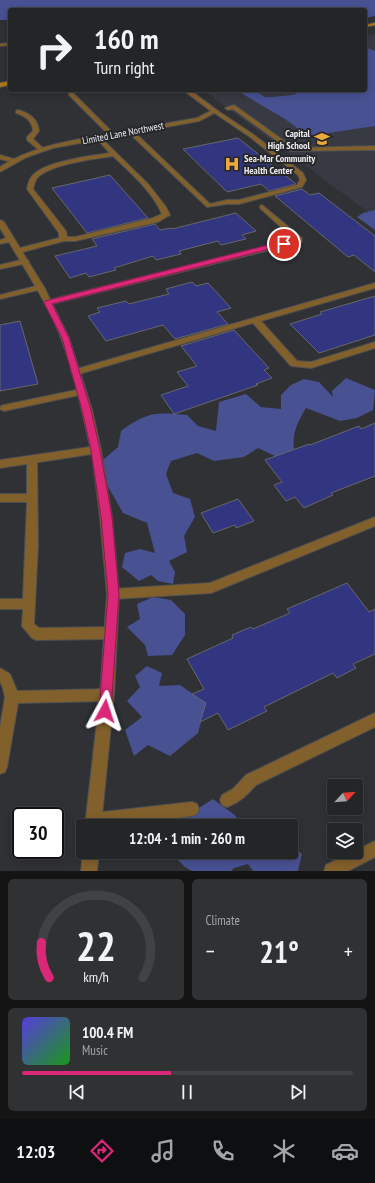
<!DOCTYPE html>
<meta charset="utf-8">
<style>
:root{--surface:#242527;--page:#303133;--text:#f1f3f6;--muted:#a3a5a7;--line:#414244;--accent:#db2777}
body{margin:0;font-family:"PT Sans Narrow",sans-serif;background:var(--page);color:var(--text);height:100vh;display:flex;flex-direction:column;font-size:15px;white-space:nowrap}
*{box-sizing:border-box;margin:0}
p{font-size:13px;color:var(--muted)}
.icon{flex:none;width:22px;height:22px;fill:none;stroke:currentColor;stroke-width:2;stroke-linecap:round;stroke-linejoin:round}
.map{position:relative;height:871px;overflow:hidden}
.panel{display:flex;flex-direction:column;gap:8px;padding:8px;background:#141415;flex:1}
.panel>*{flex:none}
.top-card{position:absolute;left:8px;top:8px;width:359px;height:84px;border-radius:4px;box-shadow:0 2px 10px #0003,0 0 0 1px var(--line);background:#242527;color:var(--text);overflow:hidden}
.needle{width:26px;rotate:64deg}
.controls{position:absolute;left:327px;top:779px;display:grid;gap:8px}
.controls a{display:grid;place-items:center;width:36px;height:36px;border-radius:4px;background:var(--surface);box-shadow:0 2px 10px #0003,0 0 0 1px var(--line);font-size:20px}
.speed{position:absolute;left:12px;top:807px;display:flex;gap:8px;font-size:20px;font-weight:700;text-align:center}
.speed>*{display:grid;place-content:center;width:52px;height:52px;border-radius:50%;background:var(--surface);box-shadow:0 2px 10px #0003,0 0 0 1px var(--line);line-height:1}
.speed .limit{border:2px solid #111;border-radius:6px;background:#fff;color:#111}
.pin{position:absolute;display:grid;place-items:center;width:34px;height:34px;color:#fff;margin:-17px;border:2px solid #fff;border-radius:50%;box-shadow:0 1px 4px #0007}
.me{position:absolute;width:44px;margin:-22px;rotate:5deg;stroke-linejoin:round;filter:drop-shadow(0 0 3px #0008)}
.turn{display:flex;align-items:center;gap:14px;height:84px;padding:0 20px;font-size:18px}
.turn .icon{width:52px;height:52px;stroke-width:2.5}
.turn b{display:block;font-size:28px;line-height:34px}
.big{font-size:30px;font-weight:800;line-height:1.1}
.panel .card{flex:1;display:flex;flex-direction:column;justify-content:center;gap:6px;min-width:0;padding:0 14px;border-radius:6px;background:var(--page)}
.panel .dial{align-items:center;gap:0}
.dial svg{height:104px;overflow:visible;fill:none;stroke:var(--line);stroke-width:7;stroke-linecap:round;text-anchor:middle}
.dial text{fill:var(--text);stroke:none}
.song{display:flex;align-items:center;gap:12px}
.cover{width:48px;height:48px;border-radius:6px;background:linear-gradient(135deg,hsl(250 70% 55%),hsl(120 70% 35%))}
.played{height:4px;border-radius:2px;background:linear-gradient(90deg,var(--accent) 45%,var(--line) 45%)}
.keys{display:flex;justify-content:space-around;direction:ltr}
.heat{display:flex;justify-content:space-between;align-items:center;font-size:22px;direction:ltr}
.panel .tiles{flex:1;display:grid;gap:8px;grid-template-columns:1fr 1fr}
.card:last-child{grid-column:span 2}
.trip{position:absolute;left:76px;top:819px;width:222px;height:40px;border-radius:4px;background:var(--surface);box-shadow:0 2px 10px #0003,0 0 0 1px var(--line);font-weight:800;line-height:40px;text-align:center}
.menu{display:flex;height:64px;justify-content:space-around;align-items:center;background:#0e0f10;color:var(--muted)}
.menu .icon{width:28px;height:28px}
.menu .on{color:var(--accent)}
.menu b{font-size:18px;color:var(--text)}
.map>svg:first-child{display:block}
.built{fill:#383a43}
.green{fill:#485192}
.building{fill:#323680;stroke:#67676b}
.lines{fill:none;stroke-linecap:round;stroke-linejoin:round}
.service-casing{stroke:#4e4f52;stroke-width:2}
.minor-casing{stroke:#4e4f52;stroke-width:2}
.secondary-casing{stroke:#4e4f52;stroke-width:2}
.service{fill:#82602b;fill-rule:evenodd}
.minor{fill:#82602b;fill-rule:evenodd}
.secondary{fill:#b07913;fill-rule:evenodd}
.route{fill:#db2777;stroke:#8e194d}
.labels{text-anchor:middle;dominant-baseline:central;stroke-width:4;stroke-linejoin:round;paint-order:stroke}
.far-street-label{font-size:10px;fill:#ededef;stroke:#26272a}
.far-poi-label{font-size:10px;font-weight:bold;fill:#ededef;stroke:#26272a;text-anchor:end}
</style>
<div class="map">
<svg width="375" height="871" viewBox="0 0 375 871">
<rect width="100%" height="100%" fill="#303134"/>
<path class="built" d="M375,34V217L203,90H365V36Z"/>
<path class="green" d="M0,0H375V16L365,18V10H10V20H0Z
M365,47L375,51V126L308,136L285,119L236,90H253L265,97H273L292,95L308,90H365Z
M375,210V230L357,217L363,213Z
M346,378L375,390L373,410L357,418L340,421L306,408C298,421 292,433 294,449L277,457L258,448L244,457L214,461L197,453L171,461L166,474L173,493L190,499L195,517L184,536L187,552L169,561L175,572L173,584L158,581L151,575L139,581L122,567L125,553L140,549L155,553L147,523L123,513L106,483L103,460L118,447L121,431C147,412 155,412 187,415L198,426L216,431L219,402L246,394L261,407L281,409V395L291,385L304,379L319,382L333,397L332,391Z
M153,597L171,600L185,614V635L172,655L148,656L145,645L127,627L140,619L137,604Z
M147,666L162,673L159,686L180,685L206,703L198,733L170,756L148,745L134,756L125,730L142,717L127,701L140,687L135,676Z
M213,799L236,816L239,826H176L183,818Z
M291,845L302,854L298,871H253L248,864L234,868L231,871H192L185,867L170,852H248L249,855L254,852H291Z"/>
<path class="building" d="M238,138L296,184L269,191L261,184L227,192L183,149Z
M110,175L148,218L87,233L52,188Z
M302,189L310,195L319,193L375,236V272L354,255L348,257L275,196Z
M236,213L256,231L242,235L246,239L221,245L218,241L179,251L181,254L156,260L153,256L114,268L116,270L89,277L86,273L70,278L55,256L97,246L92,239L155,224L160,230L171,228L172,229Z
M192,282L196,286L208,283L231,308L217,312L228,324L175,339L163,325L106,341L88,316L100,312L97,308L126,301L129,304L169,294L166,289Z
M375,296V335L319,353L290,324L322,314L320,312Z
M20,321L38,384L0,391V325Z
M234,330L269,368L264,370L272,378L256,384L258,385L174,414L161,395L188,386L177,372L197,366L181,346Z
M375,423V476L331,493L333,495L304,508L295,497L286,501L274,485L282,482L265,460L309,444L310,445L359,426L361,429Z
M238,499L254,521L236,528L235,525L213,533L201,513Z
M347,583L369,612L375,609V654L353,664L356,668L337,678L333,673L264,707L267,711L228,730L218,713L200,722L206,703L192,694L204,689L187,659L233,638L232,635L251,627L253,629L290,613L287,609Z"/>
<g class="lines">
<g class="service-casing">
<path id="service" d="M10,43V45L0,46V44Z
M69,93H73L114,134V136H110L69,95Z
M234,105L294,148L375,146V150L291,151L233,109L228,110L225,108Z
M215,109L254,135L303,173L306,180L302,187L239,204H227L207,207L127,131L132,130L210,204L227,200H239L297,185L300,180L298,175L250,137L213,112L212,111Z
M18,110C29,113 38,119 39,131L33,139L44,149V151H40L27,140V137L33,131C32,120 25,116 16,113V111Z
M98,135L149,185L166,207L170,215L168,216L158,222L75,241H64L19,253H16V249L59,238V233L27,189C28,184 29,179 33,175C47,161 91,156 110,153L95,137ZM113,156C131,173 152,191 162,214L153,218L75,237H67L66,231L33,189C34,185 35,180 38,177C52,164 94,159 113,156Z
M0,155L14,159L15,160L12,162L0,159Z
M262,205L302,238V242L48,305L44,303L45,301L294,239L260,208V206Z
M25,259L29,261L28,263L0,269V265Z
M375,283V288L261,321L297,361L311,362L375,342V348L311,368L291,366L253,323L79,374L76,375L71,372L73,370Z
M40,285H43V289L0,299V295Z
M81,389L86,392L84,394L4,411L0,409L1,406L4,405Z
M32,456L36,457L37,460L38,545L34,624L39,628L111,627L115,629L117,633L115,637L111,639L36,640L32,638L22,626L23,609H0V599H23L27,502H0V494H27V460L28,457Z
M375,517V526L211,593L113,599L109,598L107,594L109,590L113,589L210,583Z
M0,668L10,674L17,691L107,689L112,691L114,695L112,699L107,701L18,703L7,767L5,772L0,774V727L5,697L2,685L0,682Z
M375,713V727L256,785C247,795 240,802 227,807L222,805L220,800L222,795L233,789L246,775Z
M192,802L197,804L199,809L197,814L192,816L115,826H89L86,821L89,816L94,813Z
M375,841V857L348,871H324L326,865Z"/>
</g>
<g class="minor-casing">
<path id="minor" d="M183,90H190L218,111L199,121L53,148L27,157L0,172V167C32,146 70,141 107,134C137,129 167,123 197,118L211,111Z
M0,220L4,222L44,287L69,338L92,410L101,450L112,517L119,594L114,695L101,826H85L100,695L107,594L100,517L92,454L0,468V460L90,447C82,411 74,373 61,338C48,304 27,273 9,242L0,244V240L6,238L0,228Z
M83,852H99L97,871H81Z"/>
</g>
<g class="secondary-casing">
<path id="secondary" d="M375,23V25L365,27V25Z
M10,81V85L0,87V83Z"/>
</g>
<use href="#service" class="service"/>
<use href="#minor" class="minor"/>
<use href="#secondary" class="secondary"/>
</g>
<path class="route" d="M284,241L287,244L286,245L52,304L69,338L91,410L100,450L112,517L119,594L111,711L109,715L105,717L101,715L99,711L108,594L101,517L91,450L82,410L62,338L44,303L45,301Z"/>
<defs>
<g id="school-bare" transform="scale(1.2)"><path d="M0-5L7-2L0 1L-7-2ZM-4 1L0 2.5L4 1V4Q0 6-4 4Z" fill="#eba93a" stroke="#26272a" stroke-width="2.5" paint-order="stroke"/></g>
<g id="hospital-bare" transform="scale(1.2)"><path d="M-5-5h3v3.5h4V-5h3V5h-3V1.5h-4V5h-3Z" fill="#eba93a" stroke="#26272a" stroke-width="2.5" paint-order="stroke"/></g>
</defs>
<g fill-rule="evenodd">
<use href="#school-bare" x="322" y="139"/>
<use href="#hospital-bare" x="232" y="164"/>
</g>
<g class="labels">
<g class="far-street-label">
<text transform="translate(123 133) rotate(-11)">Limited Lane Northwest</text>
</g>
<g class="far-poi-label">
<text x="310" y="133">Capital<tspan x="310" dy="12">High School</tspan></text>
<text x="244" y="158" text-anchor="start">Sea-Mar Community<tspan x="244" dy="12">Health Center</tspan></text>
</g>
</g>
</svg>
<div class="controls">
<a><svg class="needle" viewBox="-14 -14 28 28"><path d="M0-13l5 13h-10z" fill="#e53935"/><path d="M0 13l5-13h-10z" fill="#a3a5a7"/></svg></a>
<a><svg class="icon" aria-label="layers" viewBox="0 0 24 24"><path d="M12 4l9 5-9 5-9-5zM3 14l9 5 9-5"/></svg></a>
</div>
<div class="speed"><div class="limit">30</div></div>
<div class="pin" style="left:284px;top:244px;background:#d93025"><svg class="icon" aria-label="arrive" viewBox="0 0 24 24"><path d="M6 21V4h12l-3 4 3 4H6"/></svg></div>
<svg class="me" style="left:105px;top:711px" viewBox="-20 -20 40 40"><path d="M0-17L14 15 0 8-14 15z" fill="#db2777" stroke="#fff" stroke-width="4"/></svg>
<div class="trip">12:04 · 1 min · 260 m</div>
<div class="top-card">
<div class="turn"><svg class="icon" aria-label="right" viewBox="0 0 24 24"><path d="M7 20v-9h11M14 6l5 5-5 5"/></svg><div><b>160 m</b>Turn right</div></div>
</div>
</div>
<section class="panel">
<div class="tiles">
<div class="card dial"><svg viewBox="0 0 100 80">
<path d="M14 69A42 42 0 1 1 86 69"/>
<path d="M14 69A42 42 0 0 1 8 42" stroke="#db2777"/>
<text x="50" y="56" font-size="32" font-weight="700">22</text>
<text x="50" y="72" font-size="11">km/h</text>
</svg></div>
<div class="card"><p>Climate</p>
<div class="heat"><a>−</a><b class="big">21°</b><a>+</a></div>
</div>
<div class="card">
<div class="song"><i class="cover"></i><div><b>100.4 FM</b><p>Music</p></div></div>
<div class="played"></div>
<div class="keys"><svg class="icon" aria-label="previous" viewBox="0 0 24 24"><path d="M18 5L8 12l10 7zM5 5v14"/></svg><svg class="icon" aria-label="pause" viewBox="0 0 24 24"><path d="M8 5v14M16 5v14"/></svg><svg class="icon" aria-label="next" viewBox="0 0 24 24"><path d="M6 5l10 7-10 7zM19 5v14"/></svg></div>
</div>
</div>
</section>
<nav class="menu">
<b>12:03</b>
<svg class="icon on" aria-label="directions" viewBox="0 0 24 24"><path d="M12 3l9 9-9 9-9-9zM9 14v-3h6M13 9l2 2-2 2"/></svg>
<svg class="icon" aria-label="music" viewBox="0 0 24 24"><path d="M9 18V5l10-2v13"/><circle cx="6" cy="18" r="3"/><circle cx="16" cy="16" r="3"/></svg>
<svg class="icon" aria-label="phone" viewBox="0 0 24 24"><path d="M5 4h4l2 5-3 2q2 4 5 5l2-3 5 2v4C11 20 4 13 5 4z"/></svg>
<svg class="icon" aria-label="climate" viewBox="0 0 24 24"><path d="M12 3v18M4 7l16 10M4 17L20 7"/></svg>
<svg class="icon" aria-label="car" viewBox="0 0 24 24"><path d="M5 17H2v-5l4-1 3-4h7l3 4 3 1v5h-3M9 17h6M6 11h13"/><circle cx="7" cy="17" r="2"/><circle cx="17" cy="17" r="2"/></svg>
</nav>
